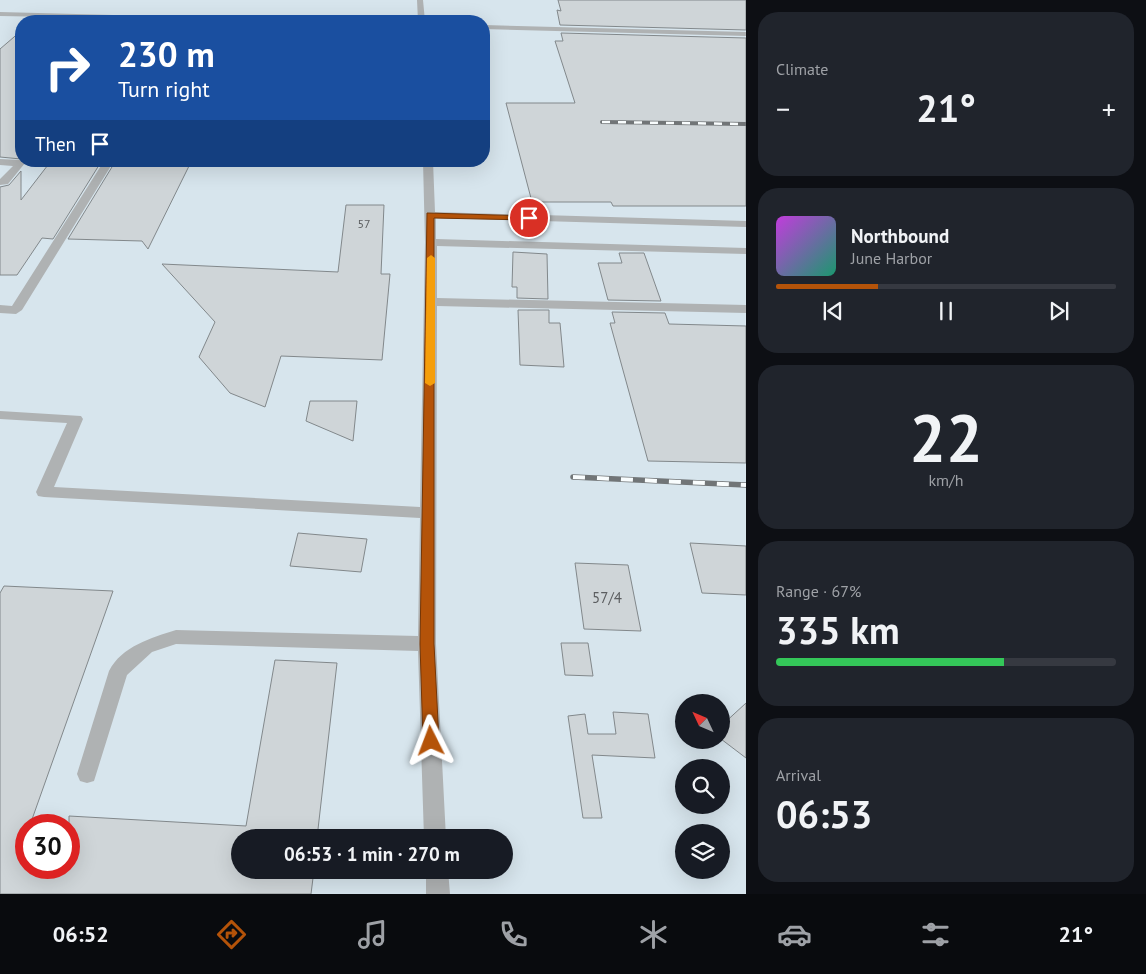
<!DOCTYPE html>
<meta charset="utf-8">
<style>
:root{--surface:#171b24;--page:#20242c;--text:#f1f3f6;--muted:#9ea1a6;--line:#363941;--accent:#b45309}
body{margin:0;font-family:"PT Sans",sans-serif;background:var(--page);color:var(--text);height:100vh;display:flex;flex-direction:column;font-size:19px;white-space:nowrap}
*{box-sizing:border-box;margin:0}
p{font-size:16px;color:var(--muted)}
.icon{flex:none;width:28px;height:28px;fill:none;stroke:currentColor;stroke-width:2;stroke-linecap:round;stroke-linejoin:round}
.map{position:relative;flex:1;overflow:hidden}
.sheet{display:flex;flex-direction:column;gap:12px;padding:12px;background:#0d0f14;width:400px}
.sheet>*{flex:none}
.hud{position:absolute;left:15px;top:15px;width:475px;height:152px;border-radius:20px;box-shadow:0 5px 20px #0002;background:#1a4fa0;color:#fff;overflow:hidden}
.needle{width:32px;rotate:314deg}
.controls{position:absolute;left:675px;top:694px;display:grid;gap:10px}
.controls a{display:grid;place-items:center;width:55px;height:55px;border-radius:50%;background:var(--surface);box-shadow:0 5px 20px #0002;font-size:25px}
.speed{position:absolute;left:15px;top:814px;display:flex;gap:10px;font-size:25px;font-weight:700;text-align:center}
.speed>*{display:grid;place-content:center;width:65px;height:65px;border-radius:50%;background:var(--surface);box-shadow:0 5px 20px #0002;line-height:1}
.speed .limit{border:8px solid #d22;background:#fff;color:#111}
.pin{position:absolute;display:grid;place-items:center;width:42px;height:42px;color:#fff;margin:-21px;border:2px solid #fff;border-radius:50%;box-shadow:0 1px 5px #0007}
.me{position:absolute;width:55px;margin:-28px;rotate:357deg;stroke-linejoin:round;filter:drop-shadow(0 0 4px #0008)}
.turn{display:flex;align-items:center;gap:18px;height:105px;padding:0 20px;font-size:22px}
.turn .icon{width:65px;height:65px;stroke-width:2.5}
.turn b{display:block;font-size:35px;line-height:42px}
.then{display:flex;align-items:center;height:48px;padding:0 20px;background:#0003;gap:10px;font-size:19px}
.big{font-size:38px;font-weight:700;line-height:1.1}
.sheet .card{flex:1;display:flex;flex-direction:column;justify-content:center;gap:8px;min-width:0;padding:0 18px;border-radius:20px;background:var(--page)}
.sheet .dial{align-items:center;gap:0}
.dial b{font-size:65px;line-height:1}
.song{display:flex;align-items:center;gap:15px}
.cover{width:60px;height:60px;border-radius:8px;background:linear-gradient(135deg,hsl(290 70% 55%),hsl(160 70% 35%))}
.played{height:5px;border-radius:2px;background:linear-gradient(90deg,var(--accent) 30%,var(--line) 30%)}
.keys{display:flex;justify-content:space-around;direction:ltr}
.heat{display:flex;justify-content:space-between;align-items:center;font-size:28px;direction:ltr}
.charge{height:8px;border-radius:4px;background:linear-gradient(90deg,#34c759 67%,var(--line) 0)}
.trip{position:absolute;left:231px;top:829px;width:282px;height:50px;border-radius:25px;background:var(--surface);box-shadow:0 5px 20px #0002;font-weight:700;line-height:50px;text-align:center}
.menu{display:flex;height:80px;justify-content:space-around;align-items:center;background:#090b0e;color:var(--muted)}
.menu .icon{width:35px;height:35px}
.menu .selected{color:var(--accent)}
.menu b{font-size:22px;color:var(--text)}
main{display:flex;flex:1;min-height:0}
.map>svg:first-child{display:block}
.built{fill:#d7e5ed;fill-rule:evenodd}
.building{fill:#cfd5d8;stroke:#82888b}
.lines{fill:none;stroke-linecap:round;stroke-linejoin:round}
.minor{fill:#afb2b3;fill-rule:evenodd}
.rail-far1-casing{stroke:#717577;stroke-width:4}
.rail-casing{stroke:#717577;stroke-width:5.5}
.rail-far1{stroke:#f9fdfe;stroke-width:2.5;stroke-dasharray:8;stroke-linecap:butt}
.rail{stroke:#f9fdfe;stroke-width:4;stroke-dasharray:12;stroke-linecap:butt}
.route{fill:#b45309;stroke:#753606}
.slow{fill:#f59e0b}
.labels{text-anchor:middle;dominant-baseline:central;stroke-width:5;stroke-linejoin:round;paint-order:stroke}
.far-number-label{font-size:12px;fill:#5c5e60}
.number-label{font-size:15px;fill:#5c5e60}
</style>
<main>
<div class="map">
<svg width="746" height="894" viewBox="0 0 746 894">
<rect width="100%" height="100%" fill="#e9f0f3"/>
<path class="built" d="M0,0H746V894H0ZM21,21H484V161H21ZM684,702H721V740H684ZM684,768H721V805H684ZM26,825H69V868H26ZM684,832H721V870H684ZM240,838H505V870H240Z"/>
<path class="building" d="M558,0H746V30L560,25L557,10L561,11Z
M21,31V159L0,157V49Z
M561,33L746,38V206H613L611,202H532L506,103H575L555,41H563Z
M51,161L101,162L53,239L42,238L17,275H0V187L9,185L21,171V200Z
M115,162L190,164L148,249L142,241L68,239Z
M346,205H384L381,274H390L382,360L281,356L265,407L230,393L199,357L215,322L162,264L338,272Z
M513,252L547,254L548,299L517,298V287H512Z
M619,253H644L661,301L608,300L598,263H622Z
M518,310H549V323H560L564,367L520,365Z
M612,312L665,313L669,324L746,326V463L648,461L610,323H615Z
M310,401H357L353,441L306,421Z
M298,533L367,539L361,572L290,566Z
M690,543L746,546V595L702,593Z
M575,563L628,565L641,631L584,629Z
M4,586L113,591L30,825H26V868H69V816L246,826L275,660L337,663L317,838H240V870H314L311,894H0V593Z
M561,643H588L593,676L565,675Z
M746,703V758L721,739V726Z
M613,712L648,714L655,758L592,755L602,818H583L568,716L585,714L588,734H616Z"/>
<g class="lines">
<path class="minor" d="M417,0H423L425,21H418Z
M0,12L264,19L268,21L0,16Z
M484,25L746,32V36L484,29Z
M0,159L20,160L25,163L8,184L0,185V179L13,166L0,165Z
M104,161H114L22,310L16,314L0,313V305L12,306Z
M423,161H433L435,212L746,221V227L436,218V239L746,248V254L437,246V298L746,305V313L437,306L436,644L446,838H424L418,651L176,644L152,652L127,675L94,781L87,783L80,781L77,774L109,671C122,646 151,638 176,630L418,636L420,518L44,497L38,496L36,492L67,423L0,419V411L81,416L83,419L54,487L420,507L425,242Z
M426,870H448L450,894H426Z"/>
<g class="rail-far1-casing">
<path id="rail-far1" d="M602,122L746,124"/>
</g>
<g class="rail-casing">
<path id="rail" d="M573,477L746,485"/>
</g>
<use href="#rail-far1" class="rail-far1"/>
<use href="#rail" class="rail"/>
</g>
<path class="route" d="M427,213L529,216L533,218L529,220L434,218V644L439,741L437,746L431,747L426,746L423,741L420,644Z"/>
<path class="slow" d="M431,255L435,258V383L430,386L425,383L427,258Z"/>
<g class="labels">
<g class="far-number-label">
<text x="364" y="223">57</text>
</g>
<g class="number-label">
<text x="607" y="597">57/4</text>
</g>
</g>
</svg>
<div class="controls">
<a><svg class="needle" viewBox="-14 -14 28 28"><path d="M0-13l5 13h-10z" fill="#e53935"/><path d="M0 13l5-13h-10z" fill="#9ea1a6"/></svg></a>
<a><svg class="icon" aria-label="search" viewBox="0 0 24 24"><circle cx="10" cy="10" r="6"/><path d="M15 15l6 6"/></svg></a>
<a><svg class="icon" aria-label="layers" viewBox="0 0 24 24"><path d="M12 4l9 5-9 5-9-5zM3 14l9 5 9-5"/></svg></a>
</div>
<div class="speed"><div class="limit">30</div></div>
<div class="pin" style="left:529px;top:218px;background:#d93025"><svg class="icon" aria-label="arrive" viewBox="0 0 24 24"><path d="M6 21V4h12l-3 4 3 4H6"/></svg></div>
<svg class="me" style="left:431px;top:741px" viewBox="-20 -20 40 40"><path d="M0-17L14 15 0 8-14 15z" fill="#b45309" stroke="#fff" stroke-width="4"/></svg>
<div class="trip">06:53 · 1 min · 270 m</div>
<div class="hud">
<div class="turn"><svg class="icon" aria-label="right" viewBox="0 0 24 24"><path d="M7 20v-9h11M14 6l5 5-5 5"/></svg><div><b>230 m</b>Turn right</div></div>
<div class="then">Then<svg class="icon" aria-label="arrive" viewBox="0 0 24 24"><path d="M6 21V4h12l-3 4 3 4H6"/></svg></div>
</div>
</div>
<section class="sheet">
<div class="card"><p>Climate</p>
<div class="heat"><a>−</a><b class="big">21°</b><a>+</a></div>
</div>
<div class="card">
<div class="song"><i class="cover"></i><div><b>Northbound</b><p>June Harbor</p></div></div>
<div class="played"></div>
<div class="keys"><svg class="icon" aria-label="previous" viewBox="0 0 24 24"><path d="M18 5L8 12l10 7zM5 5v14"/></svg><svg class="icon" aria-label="pause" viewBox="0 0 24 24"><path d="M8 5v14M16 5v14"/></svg><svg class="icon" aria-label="next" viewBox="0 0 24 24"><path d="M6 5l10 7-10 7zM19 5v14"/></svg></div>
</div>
<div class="card dial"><b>22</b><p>km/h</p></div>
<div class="card"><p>Range · 67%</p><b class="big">335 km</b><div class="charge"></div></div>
<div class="card"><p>Arrival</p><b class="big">06:53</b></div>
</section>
</main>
<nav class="menu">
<b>06:52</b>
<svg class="icon selected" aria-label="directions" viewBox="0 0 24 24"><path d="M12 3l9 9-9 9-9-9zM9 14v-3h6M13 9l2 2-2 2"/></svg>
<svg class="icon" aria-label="music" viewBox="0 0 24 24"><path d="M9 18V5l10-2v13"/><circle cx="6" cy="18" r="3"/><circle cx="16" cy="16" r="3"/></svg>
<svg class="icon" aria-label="phone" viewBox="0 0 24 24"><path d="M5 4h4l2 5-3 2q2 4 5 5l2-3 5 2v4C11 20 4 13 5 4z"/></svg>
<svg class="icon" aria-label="climate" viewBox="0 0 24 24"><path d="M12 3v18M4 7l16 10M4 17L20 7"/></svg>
<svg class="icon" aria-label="car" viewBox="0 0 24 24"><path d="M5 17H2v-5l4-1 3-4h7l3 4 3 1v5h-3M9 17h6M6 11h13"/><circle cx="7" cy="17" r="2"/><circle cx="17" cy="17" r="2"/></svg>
<svg class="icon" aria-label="filters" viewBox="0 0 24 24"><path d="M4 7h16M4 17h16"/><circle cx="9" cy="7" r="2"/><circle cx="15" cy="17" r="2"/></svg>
<b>21°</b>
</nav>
